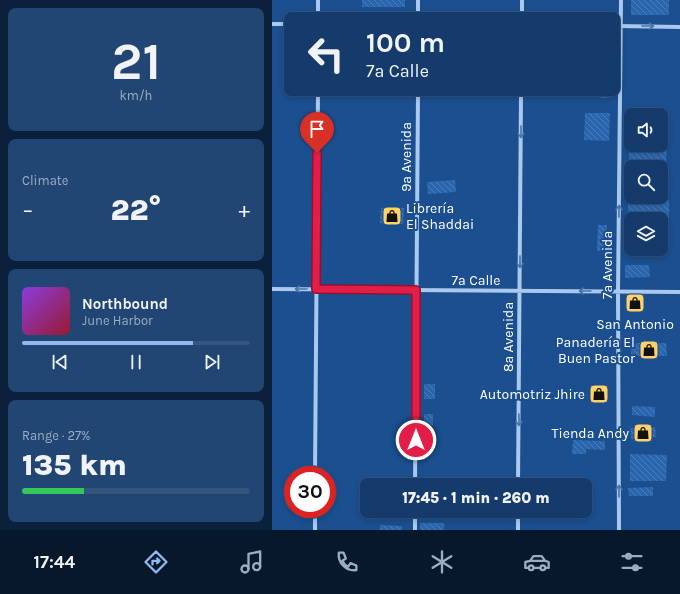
<!DOCTYPE html>
<meta charset="utf-8">
<style>
:root{--surface:#143b6b;--page:#214673;--text:#f1f3f6;--muted:#9dadc1;--line:#33557e;--accent:#90b9f0}
body{margin:0;font-family:Karla,sans-serif;background:var(--page);color:var(--text);height:100vh;display:flex;flex-direction:column;font-size:15px;white-space:nowrap}
*{box-sizing:border-box;margin:0}
p{font-size:13px;color:var(--muted)}
.icon{flex:none;width:22px;height:22px;fill:none;stroke:currentColor;stroke-width:2;stroke-linecap:round;stroke-linejoin:round}
.map{position:relative;flex:1;overflow:hidden}
.drawer{display:flex;flex-direction:column;gap:8px;padding:8px;background:#0b203b;width:272px}
.drawer>*{flex:none}
.banner{position:absolute;left:12px;top:12px;width:336px;height:84px;border-radius:8px;box-shadow:0 2px 6px #0003,0 0 0 1px var(--line);background:#143b6b;color:var(--text);overflow:hidden}
.tools{position:absolute;left:352px;top:108px;display:grid;gap:8px}
.tools a{display:grid;place-items:center;width:44px;height:44px;border-radius:8px;background:var(--surface);box-shadow:0 2px 6px #0003,0 0 0 1px var(--line);font-size:20px}
.speed{position:absolute;left:12px;top:466px;display:flex;gap:8px;font-size:20px;font-weight:700;text-align:center}
.speed>*{display:grid;place-content:center;width:52px;height:52px;border-radius:50%;background:var(--surface);box-shadow:0 2px 6px #0003,0 0 0 1px var(--line);line-height:1}
.speed .limit{border:6px solid #d22;background:#fff;color:#111}
.pin{position:absolute;display:grid;place-items:center;width:34px;height:34px;color:#fff;margin:-41px -17px;border-radius:50% 50% 50% 0;rotate:-45deg;box-shadow:0 0 4px #0007}
.pin .icon{rotate:45deg}
.me{position:absolute;width:44px;margin:-22px;rotate:0deg;stroke-linejoin:round;filter:drop-shadow(0 0 3px #0008)}
.turn{display:flex;align-items:center;gap:14px;height:84px;padding:0 16px;font-size:18px}
.turn .icon{width:52px;height:52px;stroke-width:2.5}
.turn b{display:block;font-size:28px;line-height:34px}
.big{font-size:30px;font-weight:800;line-height:1.1}
.drawer .card{flex:1;display:flex;flex-direction:column;justify-content:center;gap:6px;min-width:0;padding:0 14px;border-radius:8px;background:var(--page)}
.drawer .dial{align-items:center;gap:0}
.dial b{font-size:52px;line-height:1}
.song{display:flex;align-items:center;gap:12px}
.cover{width:48px;height:48px;border-radius:6px;background:linear-gradient(135deg,hsl(270 70% 55%),hsl(350 70% 35%))}
.played{height:4px;border-radius:2px;background:linear-gradient(90deg,var(--accent) 75%,var(--line) 75%)}
.keys{display:flex;justify-content:space-around;direction:ltr}
.heat{display:flex;justify-content:space-between;align-items:center;font-size:22px;direction:ltr}
.charge{height:6px;border-radius:3px;background:linear-gradient(90deg,#34c759 27%,var(--line) 0)}
.trip{position:absolute;left:88px;top:478px;width:232px;height:40px;border-radius:8px;background:var(--surface);box-shadow:0 2px 6px #0003,0 0 0 1px var(--line);font-weight:800;line-height:40px;text-align:center}
.tabs{display:flex;height:64px;justify-content:space-around;align-items:center;background:#08182b;color:var(--muted)}
.tabs .icon{width:28px;height:28px}
.tabs .active{color:var(--accent)}
.tabs b{font-size:18px;color:var(--text)}
main{display:flex;flex:1;min-height:0}
.map>svg:first-child{display:block}
.building{fill:url(#building-back-hatch)}
.lines{fill:none;stroke-linecap:round;stroke-linejoin:round}
.street{stroke:#a9c9ee;stroke-width:4}
.oneway{stroke:#4674ac}
.route-casing{stroke:#92132f;stroke-width:10}
.route{stroke:#e11d48;stroke-width:7}
.labels{text-anchor:middle;dominant-baseline:central;stroke-width:4;stroke-linejoin:round;paint-order:stroke}
.street-label{font-size:14px;fill:#fff;stroke:#1b4f8f}
.poi-label{font-size:14px;fill:#fff;stroke:#1b4f8f;text-anchor:end}
</style>
<main>
<section class="drawer">
<div class="card dial"><b>21</b><p>km/h</p></div>
<div class="card"><p>Climate</p>
<div class="heat"><a>−</a><b class="big">22°</b><a>+</a></div>
</div>
<div class="card">
<div class="song"><i class="cover"></i><div><b>Northbound</b><p>June Harbor</p></div></div>
<div class="played"></div>
<div class="keys"><svg class="icon" aria-label="previous" viewBox="0 0 24 24"><path d="M18 5L8 12l10 7zM5 5v14"/></svg><svg class="icon" aria-label="pause" viewBox="0 0 24 24"><path d="M8 5v14M16 5v14"/></svg><svg class="icon" aria-label="next" viewBox="0 0 24 24"><path d="M6 5l10 7-10 7zM19 5v14"/></svg></div>
</div>
<div class="card"><p>Range · 27%</p><b class="big">135 km</b><div class="charge"></div></div>
</section>
<div class="map">
<svg width="408" height="530" viewBox="0 0 408 530">
<defs>
<pattern id="building-back-hatch" width="6" height="6" patternUnits="userSpaceOnUse"><rect width="6" height="6" fill="#2a66ad"/><path d="M-1 5l2 2M0 0l6 6M5-1l2 2" fill="none" stroke="#4a7db9"/></pattern>
</defs>
<rect width="100%" height="100%" fill="#1b4f8f"/>
<path class="building" d="M90,0H133V7H90Z
M359,0H397V15H359Z
M153,93H182V97H153Z
M328,93H337V98H328Z
M313,113H338L337,141L312,140Z
M389,126L397,127L396,138L389,137Z
M357,149L395,150L394,162L357,161Z
M183,180L184,192L156,194L155,182Z
M356,199L397,200V217L356,216Z
M109,208H132L131,224L108,223Z
M326,225H335L334,251H325Z
M353,265H377L378,277L353,278Z
M359,295H369L368,311H358Z
M359,343H394L395,356H359Z
M152,384H163V399H152Z
M321,390L334,391V398H321Z
M360,406L383,407V417L360,415Z
M152,414H161V425H152Z
M383,427L384,437L359,439L358,428Z
M301,440L333,441V450L314,449V454H300Z
M358,454L395,455L394,481H358Z
M381,487V496H357L356,488Z
M148,523H172V530H148Z
M108,525L130,526V530H108Z"/>
<g class="lines">
<path class="street" d="M46,15V0
M146,15V0
M250,15V0
M0,24H15
M345,26L408,27
M0,289L408,292
M43,475L46,93
M143,485L146,93
M246,485L249,93
M43,530V509
M143,530V511
M246,530V511
M347,530L346,292L349,0"/>
</g>
<defs><path id="oneway-shaft" d="M-6 0H5M1.5-3L5.5 0L1.5 3" fill="none" stroke-width="1.6" stroke-linecap="round" stroke-linejoin="round"/></defs>
<g class="oneway">
<use href="#oneway-shaft" transform="translate(376 26)"/>
<use href="#oneway-shaft" transform="translate(249 132) rotate(90)"/>
<use href="#oneway-shaft" transform="translate(347 211) rotate(-89)"/>
<use href="#oneway-shaft" transform="translate(248 262) rotate(90)"/>
<use href="#oneway-shaft" transform="translate(29 289) rotate(-180)"/>
<use href="#oneway-shaft" transform="translate(313 291) rotate(-180)"/>
<use href="#oneway-shaft" transform="translate(247 420) rotate(90)"/>
<use href="#oneway-shaft" transform="translate(347 491) rotate(-90)"/>
</g>
<g class="lines">
<g class="route-casing">
<path id="route" d="M45,153L44,289L144,290V440"/>
</g>
<use href="#route" class="route"/>
</g>
<defs>
<g id="shop-square" transform="scale(1)"><rect x="-9" y="-9" width="18" height="18" rx="4" fill="#ffd166" stroke="#1b4f8f"/><path d="M-5-2.5h2.3a2.7 3.5 0 0 1 5.4 0H5L5.5 6h-11ZM-1.5-2.5h3a1.5 2.3 0 0 0-3 0Z" fill="#111"/></g>
</defs>
<g fill-rule="evenodd">
<use href="#shop-square" x="120" y="216"/>
<use href="#shop-square" x="363" y="303"/>
<use href="#shop-square" x="377" y="350"/>
<use href="#shop-square" x="327" y="394"/>
<use href="#shop-square" x="371" y="433"/>
</g>
<g class="labels">
<g class="street-label">
<text transform="translate(134 157) rotate(-90)">9a Avenida</text>
<text transform="translate(335 265) rotate(-90)">7a Avenida</text>
<text x="204" y="280">7a Calle</text>
<text transform="translate(236 337) rotate(-90)">8a Avenida</text>
</g>
<g class="poi-label">
<text x="134" y="208" text-anchor="start">Librería<tspan x="134" dy="16">El Shaddai</tspan></text>
<text x="363" y="324" text-anchor="middle">San Antonio</text>
<text x="363" y="342">Panadería El<tspan x="363" dy="16">Buen Pastor</tspan></text>
<text x="313" y="394">Automotriz Jhire</text>
<text x="357" y="433">Tienda Andy</text>
</g>
</g>
</svg>
<div class="tools">
<a><svg class="icon" aria-label="sound" viewBox="0 0 24 24"><path d="M4 9h4l5-4v14l-5-4H4zM17 9q2 3 0 6"/></svg></a>
<a><svg class="icon" aria-label="search" viewBox="0 0 24 24"><circle cx="10" cy="10" r="6"/><path d="M15 15l6 6"/></svg></a>
<a><svg class="icon" aria-label="layers" viewBox="0 0 24 24"><path d="M12 4l9 5-9 5-9-5zM3 14l9 5 9-5"/></svg></a>
</div>
<div class="speed"><div class="limit">30</div></div>
<div class="pin" style="left:45px;top:153px;background:#d93025"><svg class="icon" aria-label="arrive" viewBox="0 0 24 24"><path d="M6 21V4h12l-3 4 3 4H6"/></svg></div>
<svg class="me" style="left:144px;top:440px" viewBox="-20 -20 40 40"><circle r="17" fill="#e11d48" stroke="#fff" stroke-width="3"/><path d="M0-11L8 9 0 5-8 9z" fill="#fff"/></svg>
<div class="trip">17:45 · 1 min · 260 m</div>
<div class="banner">
<div class="turn"><svg class="icon" aria-label="left" viewBox="0 0 24 24"><path d="M17 20v-9H6M10 6l-5 5 5 5"/></svg><div><b>100 m</b>7a Calle</div></div>
</div>
</div>
</main>
<nav class="tabs">
<b>17:44</b>
<svg class="icon active" aria-label="directions" viewBox="0 0 24 24"><path d="M12 3l9 9-9 9-9-9zM9 14v-3h6M13 9l2 2-2 2"/></svg>
<svg class="icon" aria-label="music" viewBox="0 0 24 24"><path d="M9 18V5l10-2v13"/><circle cx="6" cy="18" r="3"/><circle cx="16" cy="16" r="3"/></svg>
<svg class="icon" aria-label="phone" viewBox="0 0 24 24"><path d="M5 4h4l2 5-3 2q2 4 5 5l2-3 5 2v4C11 20 4 13 5 4z"/></svg>
<svg class="icon" aria-label="climate" viewBox="0 0 24 24"><path d="M12 3v18M4 7l16 10M4 17L20 7"/></svg>
<svg class="icon" aria-label="car" viewBox="0 0 24 24"><path d="M5 17H2v-5l4-1 3-4h7l3 4 3 1v5h-3M9 17h6M6 11h13"/><circle cx="7" cy="17" r="2"/><circle cx="17" cy="17" r="2"/></svg>
<svg class="icon" aria-label="filters" viewBox="0 0 24 24"><path d="M4 7h16M4 17h16"/><circle cx="9" cy="7" r="2"/><circle cx="15" cy="17" r="2"/></svg>
</nav>
